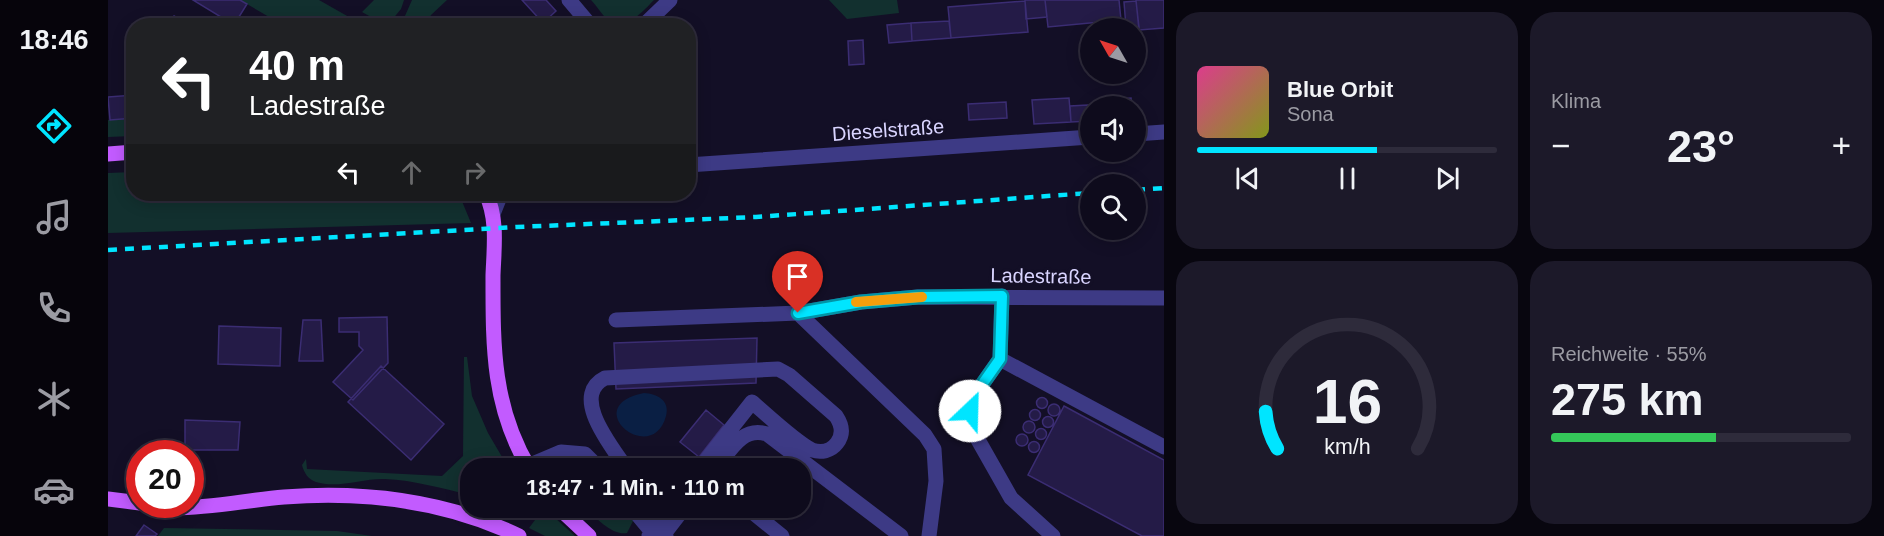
<!DOCTYPE html>
<html lang="de">
<meta charset="utf-8">
<style>
:root{--surface:#0e0b1c;--page:#1c1929;--text:#f1f3f6;--muted:#9b9ba3;--line:#2e2b3b;--accent:#00e5ff}
body{margin:0;font-family:Arial,sans-serif;background:var(--page);color:var(--text);height:100vh;display:flex;flex-direction:column;font-size:22px;white-space:nowrap}
*{box-sizing:border-box;margin:0}
p{font-size:20px;color:var(--muted)}
.icon{flex:none;width:33px;height:33px;fill:none;stroke:currentColor;stroke-width:2;stroke-linecap:round;stroke-linejoin:round}
.map{position:relative;flex:1;overflow:hidden}
.sheet{display:flex;flex-direction:column;gap:12px;padding:12px;background:#08060f;width:720px}
.sheet>*{flex:none}
.guide{position:absolute;left:18px;top:18px;width:570px;height:183px;border-radius:24px;box-shadow:0 3px 15px #0003,0 0 0 2px var(--line);background:#202124;color:#fff;overflow:hidden}
.needle{width:39px;rotate:309deg}
.controls{position:absolute;left:972px;top:18px;display:grid;gap:12px}
.controls a{display:grid;place-items:center;width:66px;height:66px;border-radius:50%;background:var(--surface);box-shadow:0 3px 15px #0003,0 0 0 2px var(--line);font-size:30px}
.speed{position:absolute;left:18px;top:440px;display:flex;gap:12px;font-size:30px;font-weight:700;text-align:center}
.speed>*{display:grid;place-content:center;width:78px;height:78px;border-radius:50%;background:var(--surface);box-shadow:0 3px 15px #0003,0 0 0 2px var(--line);line-height:1}
.speed .limit{border:9px solid #d22;background:#fff;color:#111}
.pin{position:absolute;display:grid;place-items:center;width:51px;height:51px;color:#fff;margin:-62px -26px;border-radius:50% 50% 50% 0;rotate:-45deg;box-shadow:0 0 6px #0007}
.pin .icon{rotate:45deg}
.me{position:absolute;width:66px;margin:-33px;rotate:24deg;stroke-linejoin:round;filter:drop-shadow(0 0 4px #0008)}
.turn{display:flex;align-items:center;gap:21px;height:126px;padding:0 24px;font-size:27px}
.turn .icon{width:78px;height:78px;stroke-width:2.5}
.turn b{display:block;font-size:42px;line-height:51px}
.lanes{display:flex;align-items:center;height:57px;padding:0 24px;background:#0003;justify-content:center;gap:30px;direction:ltr}
.lanes .off{opacity:.35}
.big{font-size:45px;font-weight:600;line-height:1.1}
.sheet .card{flex:1;display:flex;flex-direction:column;justify-content:center;gap:9px;min-width:0;padding:0 21px;border-radius:24px;background:var(--page)}
.sheet .dial{align-items:center;gap:0}
.dial svg{height:156px;overflow:visible;fill:none;stroke:var(--line);stroke-width:7;stroke-linecap:round;text-anchor:middle}
.dial text{fill:var(--text);stroke:none}
.song{display:flex;align-items:center;gap:18px}
.cover{width:72px;height:72px;border-radius:9px;background:linear-gradient(135deg,hsl(330 70% 55%),hsl(70 70% 35%))}
.played{height:6px;border-radius:3px;background:linear-gradient(90deg,var(--accent) 60%,var(--line) 60%)}
.keys{display:flex;justify-content:space-around;direction:ltr}
.heat{display:flex;justify-content:space-between;align-items:center;font-size:33px;direction:ltr}
.charge{height:9px;border-radius:4px;background:linear-gradient(90deg,#34c759 55%,var(--line) 0)}
.sheet .tiles{flex:1;display:grid;gap:12px;grid-template-columns:repeat(2,1fr)}
.trip{position:absolute;left:352px;top:458px;width:351px;height:60px;border-radius:24px;background:var(--surface);box-shadow:0 3px 15px #0003,0 0 0 2px var(--line);font-weight:600;line-height:60px;text-align:center}
main{display:flex;flex:1;min-height:0}
.dock{display:flex;flex-direction:column;width:108px;justify-content:space-around;align-items:center;background:#06040b;color:var(--muted)}
.dock .icon{width:42px;height:42px}
.dock .active{color:var(--accent)}
.dock b{font-size:27px;color:var(--text)}
.map>svg:first-child{display:block}
.green{fill:#12302f}
.water{fill:#0a1f44}
.building{fill:#241b47;stroke:#3b2d73;stroke-width:1.5}
.lines{fill:none;stroke-linecap:round;stroke-linejoin:round}
.minor{stroke:#3d3a85;stroke-width:15}
.major{stroke:#c25bff;stroke-width:15}
.rail{stroke:#00e5ff;stroke-width:4.5;stroke-dasharray:9 8;stroke-linecap:butt}
.route-casing{stroke:#0095a6;stroke-width:15}
.route{stroke:#00e5ff;stroke-width:10}
.slow{stroke:#f59e0b;stroke-width:10}
.labels{text-anchor:middle;dominant-baseline:central;stroke-width:6;stroke-linejoin:round;paint-order:stroke}
.street-label{font-size:20px;fill:#d9d4ff;stroke:#130f26}
</style>
<main>
<nav class="dock">
<b>18:46</b>
<svg class="icon active" aria-label="directions" viewBox="0 0 24 24"><path d="M12 3l9 9-9 9-9-9zM9 14v-3h6M13 9l2 2-2 2"/></svg>
<svg class="icon" aria-label="music" viewBox="0 0 24 24"><path d="M9 18V5l10-2v13"/><circle cx="6" cy="18" r="3"/><circle cx="16" cy="16" r="3"/></svg>
<svg class="icon" aria-label="phone" viewBox="0 0 24 24"><path d="M5 4h4l2 5-3 2q2 4 5 5l2-3 5 2v4C11 20 4 13 5 4z"/></svg>
<svg class="icon" aria-label="climate" viewBox="0 0 24 24"><path d="M12 3v18M4 7l16 10M4 17L20 7"/></svg>
<svg class="icon" aria-label="car" viewBox="0 0 24 24"><path d="M5 17H2v-5l4-1 3-4h7l3 4 3 1v5h-3M9 17h6M6 11h13"/><circle cx="7" cy="17" r="2"/><circle cx="17" cy="17" r="2"/></svg>
</nav>
<div class="map">
<svg width="1056" height="536" viewBox="0 0 1056 536">
<rect width="100%" height="100%" fill="#130f26"/>
<path class="green" d="M132,0H211L255,25H175Z
M266,0H296L293,9L283,21L272,22L254,12Z
M304,0H339L323,15L317,25H293Z
M483,0H546C536,10 519,31 502,21C495,17 489,6 483,0Z
M721,0H789L791,13L739,19Z
M25,118V136L0,137V120Z
M25,172L26,194H351L363,223L0,233V173Z
M356,357H359L364,396L380,433L397,462V468H363V495C335,489 306,480 277,479C255,478 230,489 208,482C200,479 196,473 194,465L198,459L199,469L334,476L355,456Z
M477,507H515L525,521L519,533C504,536 487,517 477,507Z
M436,508L467,536H437L421,528Z
M56,528L229,531L264,536H50Z"/>
<path class="water" d="M536,393C549,394 562,400 558,416C544,468 469,406 536,393Z"/>
<path class="building" d="M85,0H132L139,4L126,25Z
M414,0H438L448,11L435,23Z
M917,0H937L939,17L918,19Z
M937,0H1011L1013,20L940,27Z
M1028,0H1056V28L1031,30Z
M917,1L920,32L843,38L840,7Z
M1028,1L1031,27H1018L1016,2Z
M66,16L80,24L79,26H60Z
M841,21L843,38L804,41L803,23Z
M803,23L804,41L781,43L779,25Z
M755,40L756,64L741,65L740,41Z
M26,95V118L2,120L0,97Z
M961,98L963,122L926,124L924,100Z
M1023,98L1024,106H998V100Z
M898,102L899,118L861,120L860,104Z
M998,104V106H982V121L963,122L962,106Z
M279,317L280,363L245,400L225,382L255,350L251,346V332H231V318Z
M195,320H213L215,361H191Z
M111,326L173,328L172,366L110,364Z
M649,338L648,383L508,389L506,343Z
M273,366L336,424L303,460L240,402Z
M928.5 403a5.5 5.5 0 1 1 11 0a5.5 5.5 0 1 1-11 0Z
M940 410a6 6 0 1 1 12 0a6 6 0 1 1-12 0Z
M956,406L1056,460V536H1034L920,475Z
M921.5 415a5.5 5.5 0 1 1 11 0a5.5 5.5 0 1 1-11 0Z
M598,410L616,425L591,457L572,442Z
M934.5 422a5.5 5.5 0 1 1 11 0a5.5 5.5 0 1 1-11 0Z
M77,420L132,422L130,450H77Z
M915 427a6 6 0 1 1 12 0a6 6 0 1 1-12 0Z
M927.5 434a5.5 5.5 0 1 1 11 0a5.5 5.5 0 1 1-11 0Z
M908 440a6 6 0 1 1 12 0a6 6 0 1 1-12 0Z
M920.5 447a5.5 5.5 0 1 1 11 0a5.5 5.5 0 1 1-11 0Z
M36,525L49,534L47,536H28Z"/>
<g class="lines">
<path class="minor" d="M461,0L483,26
M535,26L562,0
M1028,134L1056,132
M580,165L982,137
M385,214L393,194
M894,296L892,359L1056,447
M690,313L753,302L810,297L1056,298
M508,320L690,313L817,435L826,449L828,481L821,536
M892,359L866,396L862,411L869,438L903,498L945,536
M420,466L453,452L477,454L491,468
M518,468C505,448 461,396 497,378L670,369L681,375L728,416C734,425 736,434 729,443C723,451 713,453 704,450C689,443 658,414 644,402L592,468
M608,468C622,451 634,426 659,434L793,536
M523,507L543,531L558,536
M638,507L674,536
M556,534L577,507
M541,536L562,507"/>
<path class="major" d="M0,154L26,152
M378,194C390,219 386,248 385,275C385,345 384,406 421,468
M0,499L32,503
M35,504C45,505 56,508 67,508C103,508 140,500 176,497C256,491 338,501 411,536
M450,507L481,536
M356,514L383,507"/>
<path class="rail" d="M1028,190L1056,188
M0,250L409,227L648,217L982,193"/>
</g>
<g class="lines">
<g class="route-casing">
<path id="route" d="M690,313L753,302L810,297L894,296L892,359L866,396L862,411"/>
</g>
<use href="#route" class="route"/>
<path class="slow" d="M748,302L814,297"/>
</g>
<g class="labels">
<g class="street-label">
<text transform="translate(780 130) rotate(-4)">Dieselstraße</text>
<text transform="translate(933 276) rotate(1)">Ladestraße</text>
</g>
</g>
</svg>
<div class="controls">
<a><svg class="needle" viewBox="-14 -14 28 28"><path d="M0-13l5 13h-10z" fill="#e53935"/><path d="M0 13l5-13h-10z" fill="#9b9ba3"/></svg></a>
<a><svg class="icon" aria-label="sound" viewBox="0 0 24 24"><path d="M4 9h4l5-4v14l-5-4H4zM17 9q2 3 0 6"/></svg></a>
<a><svg class="icon" aria-label="search" viewBox="0 0 24 24"><circle cx="10" cy="10" r="6"/><path d="M15 15l6 6"/></svg></a>
</div>
<div class="speed"><div class="limit">20</div></div>
<div class="pin" style="left:690px;top:313px;background:#d93025"><svg class="icon" aria-label="arrive" viewBox="0 0 24 24"><path d="M6 21V4h12l-3 4 3 4H6"/></svg></div>
<svg class="me" style="left:862px;top:411px" viewBox="-20 -20 40 40"><circle r="19" fill="#fff"/><path d="M0-13L10 11 0 6-10 11z" fill="#00e5ff"/></svg>
<div class="trip">18:47 · 1 Min. · 110 m</div>
<div class="guide">
<div class="turn"><svg class="icon" aria-label="left" viewBox="0 0 24 24"><path d="M17 20v-9H6M10 6l-5 5 5 5"/></svg><div><b>40 m</b>Ladestraße</div></div>
<div class="lanes"><svg class="icon" aria-label="left" viewBox="0 0 24 24"><path d="M17 20v-9H6M10 6l-5 5 5 5"/></svg><svg class="icon off" aria-label="ahead" viewBox="0 0 24 24"><path d="M12 20V5M6 11l6-6 6 6"/></svg><svg class="icon off" aria-label="right" viewBox="0 0 24 24"><path d="M7 20v-9h11M14 6l5 5-5 5"/></svg></div>
</div>
</div>
<section class="sheet">
<div class="tiles">
<div class="card">
<div class="song"><i class="cover"></i><div><b>Blue Orbit</b><p>Sona</p></div></div>
<div class="played"></div>
<div class="keys"><svg class="icon" aria-label="previous" viewBox="0 0 24 24"><path d="M18 5L8 12l10 7zM5 5v14"/></svg><svg class="icon" aria-label="pause" viewBox="0 0 24 24"><path d="M8 5v14M16 5v14"/></svg><svg class="icon" aria-label="next" viewBox="0 0 24 24"><path d="M6 5l10 7-10 7zM19 5v14"/></svg></div>
</div>
<div class="card"><p>Klima</p>
<div class="heat"><a>−</a><b class="big">23°</b><a>+</a></div>
</div>
<div class="card dial"><svg viewBox="0 0 100 80">
<path d="M14 69A42 42 0 1 1 86 69"/>
<path d="M14 69A42 42 0 0 1 8 50" stroke="#00e5ff"/>
<text x="50" y="56" font-size="32" font-weight="700">16</text>
<text x="50" y="72" font-size="11">km/h</text>
</svg></div>
<div class="card"><p>Reichweite · 55%</p><b class="big">275 km</b><div class="charge"></div></div>
</div>
</section>
</main>
